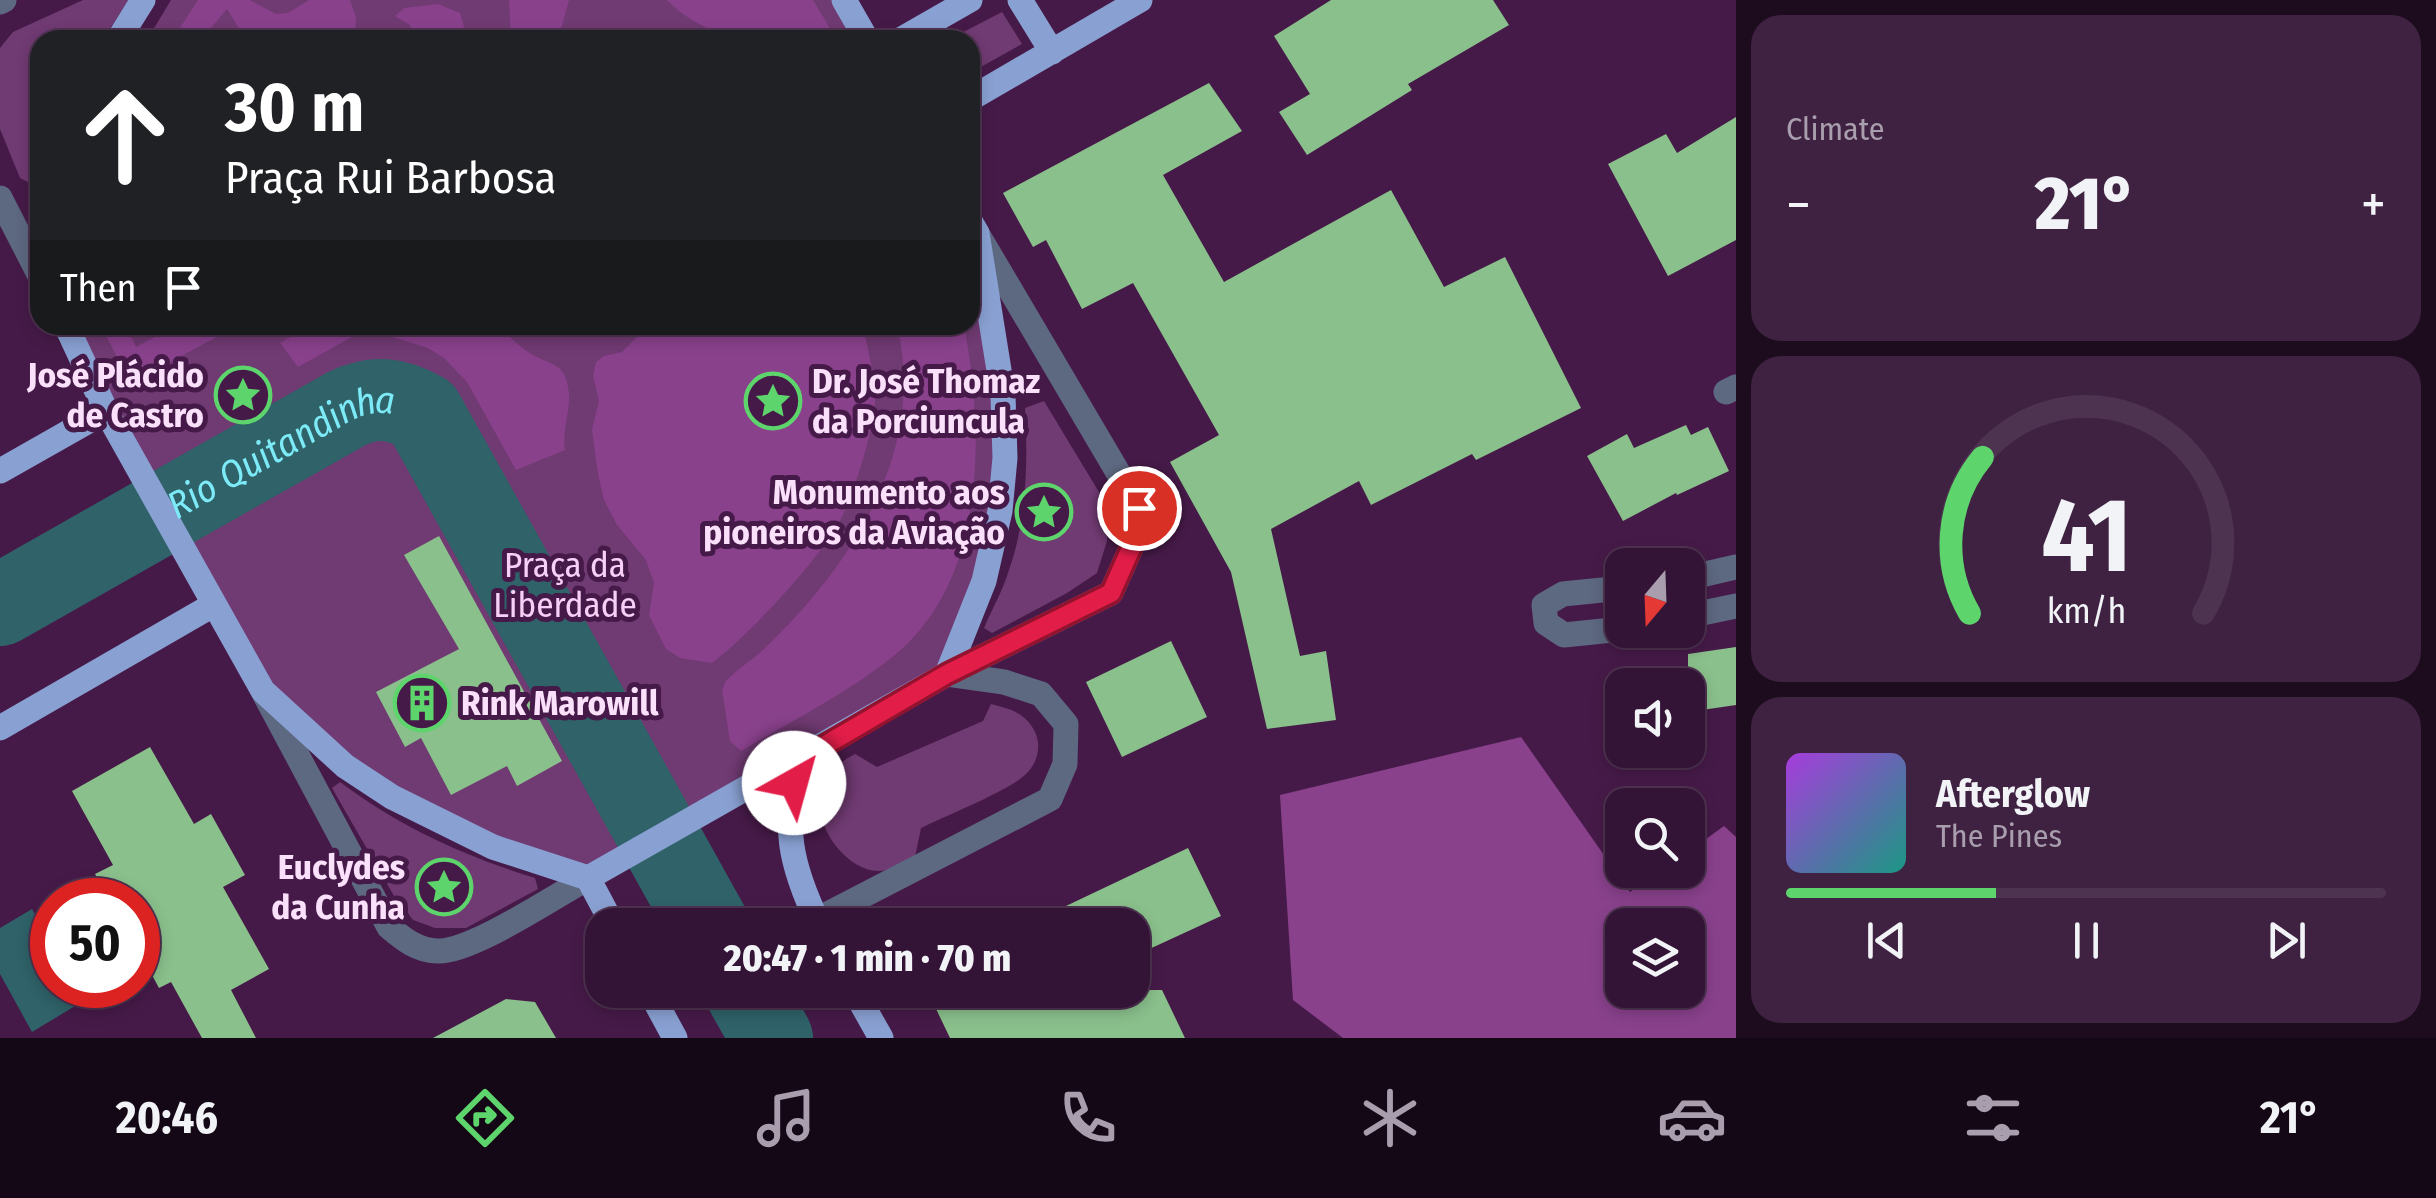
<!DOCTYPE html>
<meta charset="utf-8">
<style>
:root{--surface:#341436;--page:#3f2142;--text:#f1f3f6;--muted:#a99ead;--line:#4e3351;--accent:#5ed56c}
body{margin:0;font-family:"Fira Sans Condensed",sans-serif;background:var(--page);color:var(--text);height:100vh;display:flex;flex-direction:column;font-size:38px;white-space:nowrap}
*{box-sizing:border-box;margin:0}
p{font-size:32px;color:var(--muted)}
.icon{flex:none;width:55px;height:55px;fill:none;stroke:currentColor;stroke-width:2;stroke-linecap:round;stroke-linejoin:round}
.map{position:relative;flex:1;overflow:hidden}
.details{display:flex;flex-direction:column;gap:15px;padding:15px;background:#1d0b1e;width:700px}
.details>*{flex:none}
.hud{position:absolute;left:30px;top:30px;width:950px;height:305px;border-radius:30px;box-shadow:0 5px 15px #0003,0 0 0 2px var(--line);background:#202124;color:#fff;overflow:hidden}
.needle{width:65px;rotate:199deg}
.controls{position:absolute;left:1605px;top:548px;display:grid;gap:20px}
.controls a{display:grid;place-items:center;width:100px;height:100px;border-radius:20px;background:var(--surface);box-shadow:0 5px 15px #0003,0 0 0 2px var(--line);font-size:50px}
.speed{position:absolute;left:30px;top:878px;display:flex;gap:20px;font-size:50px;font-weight:700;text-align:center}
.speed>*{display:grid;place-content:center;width:130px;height:130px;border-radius:50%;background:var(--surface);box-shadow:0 5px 15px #0003,0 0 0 2px var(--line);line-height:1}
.speed .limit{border:15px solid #d22;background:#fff;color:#111}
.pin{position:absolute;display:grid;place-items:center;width:85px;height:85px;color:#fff;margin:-42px;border:5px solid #fff;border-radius:50%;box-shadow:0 2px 10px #0007}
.me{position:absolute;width:110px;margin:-55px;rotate:38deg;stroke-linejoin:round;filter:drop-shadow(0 0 8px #0008)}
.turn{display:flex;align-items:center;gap:35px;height:210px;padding:0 30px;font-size:45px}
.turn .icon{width:130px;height:130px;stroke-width:2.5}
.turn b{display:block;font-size:70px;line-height:85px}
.then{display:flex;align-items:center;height:95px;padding:0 30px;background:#0003;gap:20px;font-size:38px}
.big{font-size:75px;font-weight:800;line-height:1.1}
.details .widget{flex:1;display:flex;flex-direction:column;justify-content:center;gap:15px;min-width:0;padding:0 35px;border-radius:30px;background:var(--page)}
.details .dial{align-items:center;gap:0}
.dial svg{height:260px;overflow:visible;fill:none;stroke:var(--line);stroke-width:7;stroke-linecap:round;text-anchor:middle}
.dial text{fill:var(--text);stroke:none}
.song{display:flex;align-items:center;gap:30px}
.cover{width:120px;height:120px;border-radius:15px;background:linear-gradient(135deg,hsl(280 70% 55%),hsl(170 70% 35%))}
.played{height:10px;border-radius:5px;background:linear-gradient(90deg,var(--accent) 35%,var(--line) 35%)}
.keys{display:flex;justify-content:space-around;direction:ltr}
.heat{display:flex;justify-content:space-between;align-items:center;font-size:55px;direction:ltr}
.trip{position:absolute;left:585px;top:908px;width:565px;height:100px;border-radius:30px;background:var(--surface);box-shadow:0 5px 15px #0003,0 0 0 2px var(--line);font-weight:800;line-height:100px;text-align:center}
.tab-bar{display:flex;height:160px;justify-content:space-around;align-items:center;background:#150816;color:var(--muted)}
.tab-bar .icon{width:70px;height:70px}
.tab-bar .selected{color:var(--accent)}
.tab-bar b{font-size:45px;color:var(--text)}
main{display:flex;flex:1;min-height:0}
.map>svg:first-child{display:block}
.green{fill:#703a72}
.forest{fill:#89418c;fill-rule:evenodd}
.water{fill:#2f6269}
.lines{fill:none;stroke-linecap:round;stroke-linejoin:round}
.river{stroke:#2f6269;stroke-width:82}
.building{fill:#8ac08c}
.minor{stroke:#5d6881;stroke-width:25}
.major{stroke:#89a0d2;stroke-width:25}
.route-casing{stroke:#92132f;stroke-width:25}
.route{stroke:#e11d48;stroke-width:18}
.labels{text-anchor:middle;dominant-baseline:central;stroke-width:10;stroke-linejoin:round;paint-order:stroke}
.poi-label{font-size:35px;font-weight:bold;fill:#fbe0fb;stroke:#461a48;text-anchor:end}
.park-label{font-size:35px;fill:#f7d0f8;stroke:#461a48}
.water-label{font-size:38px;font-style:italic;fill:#7deaf7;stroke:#461a48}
</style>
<main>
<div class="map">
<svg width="1736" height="1038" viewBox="0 0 1736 1038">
<rect width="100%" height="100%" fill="#461a48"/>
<path class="green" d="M83,0H129L102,40H40V188L20,178L0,129V48L13,32Z
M171,0H833L856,40H147Z
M1002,12L1022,44L970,73V40H948Z
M970,241L998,396L994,509L977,582L938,670L586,871L502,846L349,762L267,685L74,325H970Z
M1044,401L1108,507L1107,541L1097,573L1067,593L992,633L984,628C992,609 1003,590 1009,570C1027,519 1028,461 1025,408Z
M991,704C1011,709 1026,713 1035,732C1042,747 1037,764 1025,775C1008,791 945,816 921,828L915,857C904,864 892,871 878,871C846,870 814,826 820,795C824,776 839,762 855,754L877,767L983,721Z
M340,782C400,827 464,856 535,878L538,889L466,928H435L413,920L394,896L332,788Z"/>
<path class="forest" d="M198,0H250L276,14L288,13L309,0H350L356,17L355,40H246L227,9L201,40H172Z
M509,0H569L558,40H511Z
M667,0H813L837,40C775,40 714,48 667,0Z
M438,4L460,13L468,40H414L410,25L395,16L404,8Z
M100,325H126L136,347L178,325H239L131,383Z
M311,325H498C507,335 517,344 528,352C551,367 566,360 569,394C570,413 562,430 565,450L516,470L467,382L444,358L428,348L393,337L357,334L298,367L280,343Z
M649,325H863C867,347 874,371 875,394C877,422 852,501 837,526C813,566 749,635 712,663L680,658L666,649L649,615L654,583L646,560L617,525L604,500L598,474L592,430L599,401L593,376L596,362L604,356L622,352Z
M897,325H964C984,431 988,577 896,654C850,692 793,720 741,751L730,741L722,690L726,681C738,668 754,659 767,646C853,563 927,450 897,325Z
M1521,737L1630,892L1662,870H1688V852L1724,826L1736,837V1038H1343L1293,1000L1280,795ZM1622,925H1688V990H1622Z"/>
<path class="water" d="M32,909L52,944V985H77L85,1000L32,1032L0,974V928Z"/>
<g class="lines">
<g class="river">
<path id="s1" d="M0,605L346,409C374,395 396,398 423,413L708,925"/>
<path d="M745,990L772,1038"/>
</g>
</g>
<path class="building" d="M1331,0H1493L1509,25L1408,84L1412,90L1307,155L1279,112L1310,94L1274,36Z
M1209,83L1242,131L1163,175L1224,282L1391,190L1444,287L1505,257L1581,408L1476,460L1472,454L1371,505L1359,481L1271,529L1300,656L1326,651L1336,720L1267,729L1231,572L1170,462L1219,435L1133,283L1082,309L1046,240L1033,247L1003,193Z
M1736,117V240L1668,276L1608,164L1666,134L1677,153Z
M1686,425L1691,435L1708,427L1729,471L1677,495L1676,493L1623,521L1587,456L1627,434L1634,448Z
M439,536L562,761L517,786L507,766L451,795L421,738L405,747L376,692L459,649L404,555Z
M1171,641L1207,717L1122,757L1086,682Z
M1736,647V705L1688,712V654Z
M150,747L194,824L211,814L245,875L223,887L269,969L231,990L256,1038H202L171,982L159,988L138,949V900H110L95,874L113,865L72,791Z
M1188,848L1221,916L1132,957V925H1026Z
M927,990H1162L1185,1038H950Z
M506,999L535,1002L556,1038H433Z"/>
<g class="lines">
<path class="minor" d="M0,2L4,0
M0,198L40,276
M1726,392L1736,387
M1688,578L1736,567
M1622,588L1563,594L1544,605L1546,623L1564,635L1622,629
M1688,616L1736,606
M947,674L1111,593L1132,546L1139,508L978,235
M265,695L389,927C403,939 418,951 438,951C472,952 555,896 588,878
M816,920L1050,799L1065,764L1066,724L1041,694L1004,682L947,674"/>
<path class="major" d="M844,0L867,40
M1020,0L1052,52
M118,40L143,0
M900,40L970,0
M970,99L1140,0
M66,325L106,411L263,691L345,766L392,797L493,847L588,878
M0,471L106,411
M0,728L213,605
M799,761C783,828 789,862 819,925
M588,878L947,674L984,581L1000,511L1005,458L1003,395L977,233L970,221
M588,878L613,925
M649,990L675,1038
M854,990L881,1038"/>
</g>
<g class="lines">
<g class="route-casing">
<path id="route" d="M794,783L798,761L947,674L1111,593L1132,546L1139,508"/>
</g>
<use href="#route" class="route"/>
</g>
<defs>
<g id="sight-ring" transform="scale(2.875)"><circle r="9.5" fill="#461a48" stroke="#5ed56c" stroke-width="1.5"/><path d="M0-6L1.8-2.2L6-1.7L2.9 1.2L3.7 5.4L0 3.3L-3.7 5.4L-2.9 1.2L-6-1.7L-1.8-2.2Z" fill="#5ed56c"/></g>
<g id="building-ring" transform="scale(2.875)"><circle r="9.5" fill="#461a48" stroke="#5ed56c" stroke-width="1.5"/><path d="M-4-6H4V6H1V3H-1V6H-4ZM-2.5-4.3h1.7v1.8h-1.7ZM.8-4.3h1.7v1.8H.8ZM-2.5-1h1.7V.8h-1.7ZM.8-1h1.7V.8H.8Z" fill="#5ed56c"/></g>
</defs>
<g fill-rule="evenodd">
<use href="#sight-ring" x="243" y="395"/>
<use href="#sight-ring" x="773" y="401"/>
<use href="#sight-ring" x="1044" y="512"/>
<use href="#building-ring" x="422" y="703"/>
<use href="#sight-ring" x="444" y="887"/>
</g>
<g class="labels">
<g class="poi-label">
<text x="204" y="375">José Plácido<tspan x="204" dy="40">de Castro</tspan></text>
<text x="812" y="381" text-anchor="start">Dr. José Thomaz<tspan x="812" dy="40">da Porciuncula</tspan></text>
<text x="1005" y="492">Monumento aos<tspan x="1005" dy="40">pioneiros da Aviação</tspan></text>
<text x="461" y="703" text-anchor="start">Rink Marowill</text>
<text x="405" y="867">Euclydes<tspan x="405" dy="40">da Cunha</tspan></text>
</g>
<g class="park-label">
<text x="565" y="565">Praça da<tspan x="565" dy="40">Liberdade</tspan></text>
</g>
<g class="water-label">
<text stroke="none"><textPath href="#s1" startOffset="322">Rio Quitandinha</textPath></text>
</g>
</g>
</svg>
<div class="controls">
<a><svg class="needle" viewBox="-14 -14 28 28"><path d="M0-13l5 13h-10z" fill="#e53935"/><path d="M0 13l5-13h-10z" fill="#a99ead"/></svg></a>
<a><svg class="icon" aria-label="sound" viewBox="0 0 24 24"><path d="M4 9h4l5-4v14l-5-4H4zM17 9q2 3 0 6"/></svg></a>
<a><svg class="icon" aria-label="search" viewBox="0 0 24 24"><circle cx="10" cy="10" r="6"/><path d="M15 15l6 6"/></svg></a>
<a><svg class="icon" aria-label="layers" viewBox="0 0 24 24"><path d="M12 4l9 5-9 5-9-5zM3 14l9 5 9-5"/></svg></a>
</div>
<div class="speed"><div class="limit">50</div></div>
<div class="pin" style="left:1139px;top:508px;background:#d93025"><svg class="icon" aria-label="arrive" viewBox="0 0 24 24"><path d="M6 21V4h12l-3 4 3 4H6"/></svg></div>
<svg class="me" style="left:794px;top:783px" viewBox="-20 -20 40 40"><circle r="19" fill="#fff"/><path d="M0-13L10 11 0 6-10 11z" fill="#e11d48"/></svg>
<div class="trip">20:47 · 1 min · 70 m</div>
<div class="hud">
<div class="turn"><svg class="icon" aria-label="ahead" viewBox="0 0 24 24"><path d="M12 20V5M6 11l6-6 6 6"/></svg><div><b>30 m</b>Praça Rui Barbosa</div></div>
<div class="then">Then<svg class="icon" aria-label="arrive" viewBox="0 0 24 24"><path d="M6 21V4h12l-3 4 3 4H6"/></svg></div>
</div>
</div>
<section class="details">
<div class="widget"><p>Climate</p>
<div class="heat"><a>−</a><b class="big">21°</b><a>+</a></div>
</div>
<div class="widget dial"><svg viewBox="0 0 100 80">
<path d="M14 69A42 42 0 1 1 86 69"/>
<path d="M14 69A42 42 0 0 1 18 21" stroke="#5ed56c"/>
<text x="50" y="56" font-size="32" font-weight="700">41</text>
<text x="50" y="72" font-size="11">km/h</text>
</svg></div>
<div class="widget">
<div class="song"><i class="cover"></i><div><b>Afterglow</b><p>The Pines</p></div></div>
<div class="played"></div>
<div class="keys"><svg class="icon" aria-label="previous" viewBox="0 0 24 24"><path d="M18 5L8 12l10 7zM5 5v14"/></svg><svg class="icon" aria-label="pause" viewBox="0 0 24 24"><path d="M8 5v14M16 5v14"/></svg><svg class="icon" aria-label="next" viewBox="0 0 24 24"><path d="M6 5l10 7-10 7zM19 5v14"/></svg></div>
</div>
</section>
</main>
<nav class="tab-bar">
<b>20:46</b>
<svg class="icon selected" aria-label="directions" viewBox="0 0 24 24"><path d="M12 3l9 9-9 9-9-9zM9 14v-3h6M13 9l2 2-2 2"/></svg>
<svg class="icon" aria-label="music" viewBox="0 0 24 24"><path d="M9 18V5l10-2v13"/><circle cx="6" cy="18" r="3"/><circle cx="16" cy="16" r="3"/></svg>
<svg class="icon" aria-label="phone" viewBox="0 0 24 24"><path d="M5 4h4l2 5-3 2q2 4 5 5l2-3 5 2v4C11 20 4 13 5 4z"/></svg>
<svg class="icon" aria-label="climate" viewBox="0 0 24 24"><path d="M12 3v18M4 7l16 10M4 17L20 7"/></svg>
<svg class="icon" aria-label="car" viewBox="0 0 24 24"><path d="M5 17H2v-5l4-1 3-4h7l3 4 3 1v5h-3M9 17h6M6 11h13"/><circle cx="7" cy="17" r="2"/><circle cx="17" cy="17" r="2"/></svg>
<svg class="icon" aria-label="filters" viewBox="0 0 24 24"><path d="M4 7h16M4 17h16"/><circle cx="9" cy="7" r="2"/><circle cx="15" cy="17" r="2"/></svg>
<b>21°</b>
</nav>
